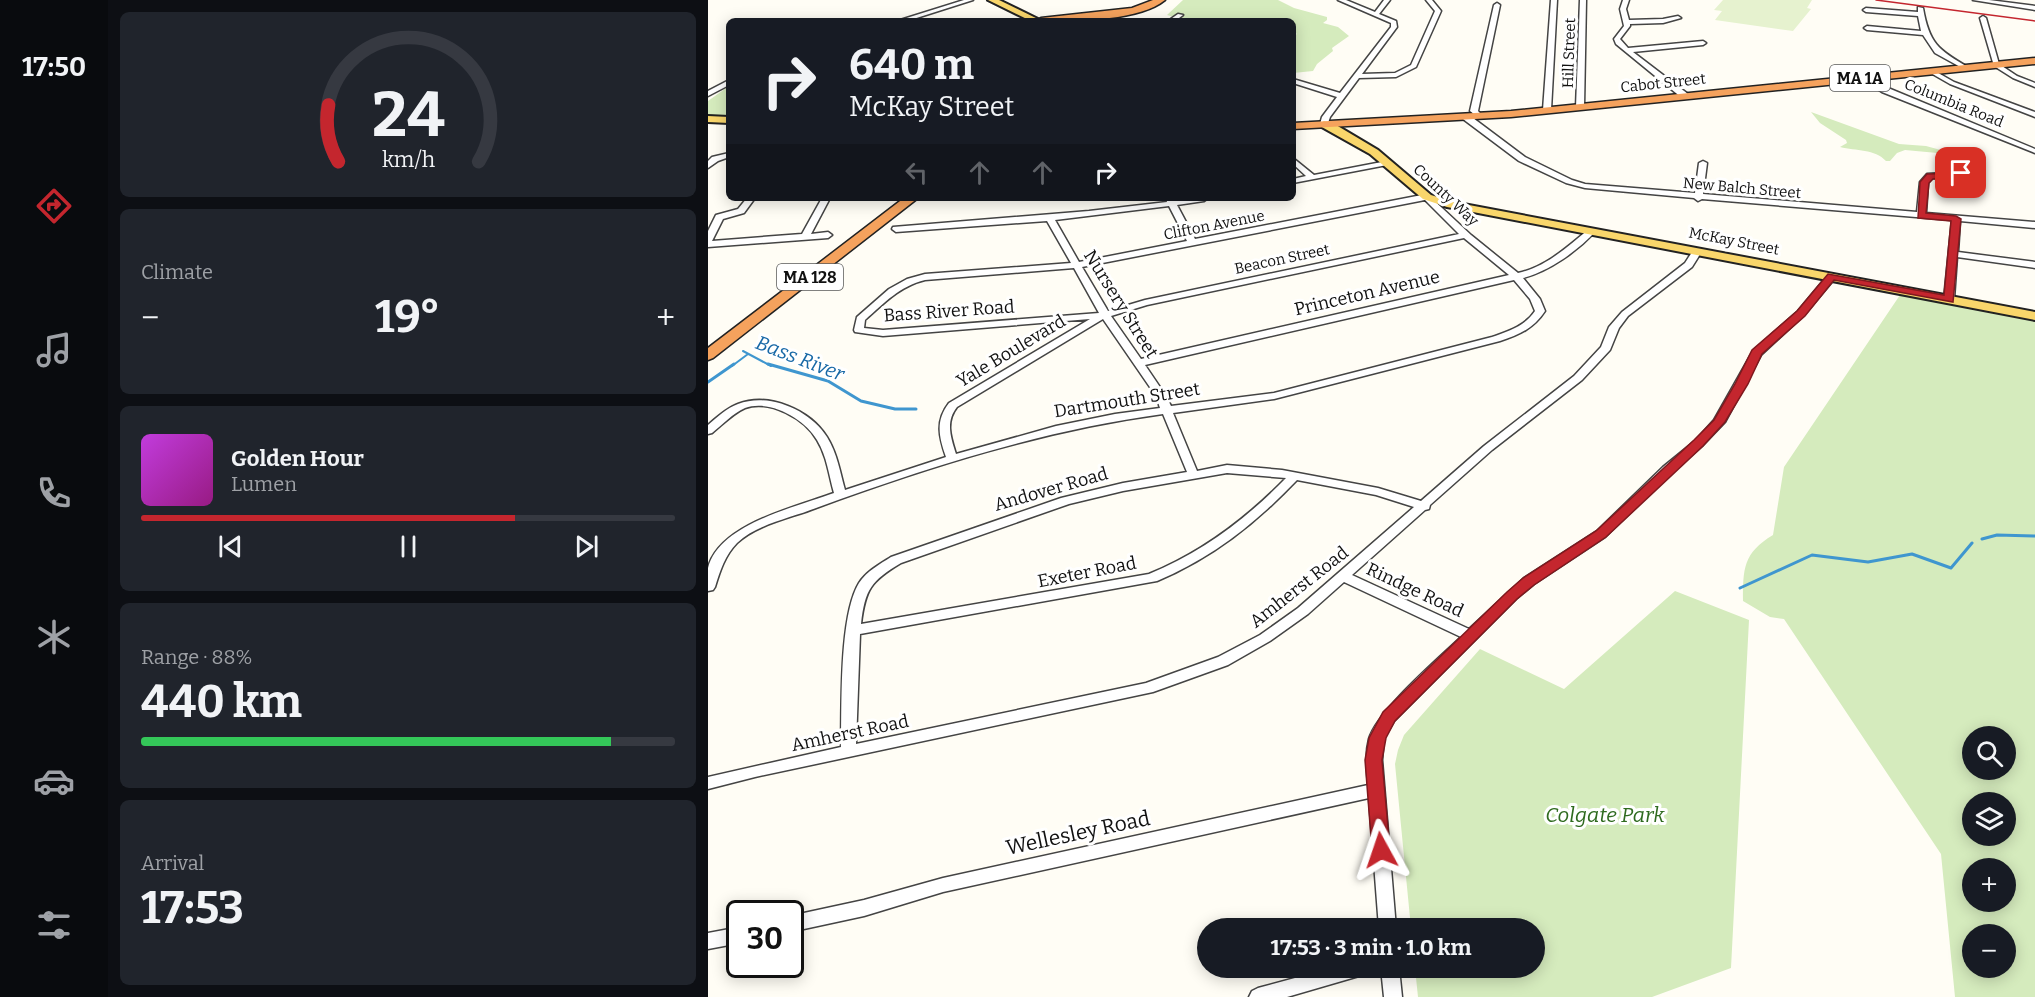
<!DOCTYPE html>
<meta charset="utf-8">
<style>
:root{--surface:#171b24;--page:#20242c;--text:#f1f3f6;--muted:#9ea1a6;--line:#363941;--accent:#c4262e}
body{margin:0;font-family:Bitter,serif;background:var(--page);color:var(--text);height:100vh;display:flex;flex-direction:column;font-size:22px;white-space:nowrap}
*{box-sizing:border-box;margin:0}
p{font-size:20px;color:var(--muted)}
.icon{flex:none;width:33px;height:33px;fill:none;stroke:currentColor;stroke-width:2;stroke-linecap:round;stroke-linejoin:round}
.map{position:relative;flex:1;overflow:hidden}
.details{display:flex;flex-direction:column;gap:12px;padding:12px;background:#0d0f14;width:600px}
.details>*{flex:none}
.guide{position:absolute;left:18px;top:18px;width:570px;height:183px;border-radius:9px;box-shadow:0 3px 15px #0003;background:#171b24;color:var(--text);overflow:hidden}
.tools{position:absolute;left:1254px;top:726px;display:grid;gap:12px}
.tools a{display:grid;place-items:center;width:54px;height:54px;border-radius:50%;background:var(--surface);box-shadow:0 3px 15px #0003;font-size:30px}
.speed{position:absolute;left:18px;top:900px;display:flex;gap:12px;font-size:30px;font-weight:700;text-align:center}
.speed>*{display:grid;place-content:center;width:78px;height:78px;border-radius:50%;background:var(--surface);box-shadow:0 3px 15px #0003;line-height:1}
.speed .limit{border:3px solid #111;border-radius:9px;background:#fff;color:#111}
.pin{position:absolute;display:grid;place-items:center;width:51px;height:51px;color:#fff;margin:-26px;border-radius:12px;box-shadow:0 3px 9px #0006}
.me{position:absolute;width:66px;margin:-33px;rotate:355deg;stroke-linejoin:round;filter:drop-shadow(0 0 4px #0008)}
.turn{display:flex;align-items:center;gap:21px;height:126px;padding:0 24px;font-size:27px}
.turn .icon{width:78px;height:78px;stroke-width:2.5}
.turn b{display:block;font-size:42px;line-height:51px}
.lanes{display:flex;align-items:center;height:57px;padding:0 24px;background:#0003;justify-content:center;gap:30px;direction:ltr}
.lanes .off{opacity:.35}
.big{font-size:45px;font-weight:700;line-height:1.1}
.details .widget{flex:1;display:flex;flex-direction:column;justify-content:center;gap:9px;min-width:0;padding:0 21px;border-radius:9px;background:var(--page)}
.details .dial{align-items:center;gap:0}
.dial svg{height:156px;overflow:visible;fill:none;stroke:var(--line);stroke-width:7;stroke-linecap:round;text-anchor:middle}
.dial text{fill:var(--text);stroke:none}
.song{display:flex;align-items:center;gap:18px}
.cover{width:72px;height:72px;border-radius:9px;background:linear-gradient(135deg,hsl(290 70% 55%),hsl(310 70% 35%))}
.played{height:6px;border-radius:3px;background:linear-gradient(90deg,var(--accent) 70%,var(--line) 70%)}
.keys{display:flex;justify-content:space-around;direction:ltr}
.heat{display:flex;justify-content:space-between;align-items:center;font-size:33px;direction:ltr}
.charge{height:9px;border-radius:4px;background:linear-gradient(90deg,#34c759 88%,var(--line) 0)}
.trip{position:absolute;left:489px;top:918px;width:348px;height:60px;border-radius:30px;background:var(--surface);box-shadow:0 3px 15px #0003;font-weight:700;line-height:60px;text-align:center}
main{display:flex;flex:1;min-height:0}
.dock{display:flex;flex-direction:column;width:108px;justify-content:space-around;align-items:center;background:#090b0e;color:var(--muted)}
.dock .icon{width:42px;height:42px}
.dock .selected{color:var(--accent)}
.dock b{font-size:27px;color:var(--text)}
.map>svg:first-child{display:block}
.green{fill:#d5ebbd;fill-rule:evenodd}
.pitch{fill:#e6f2cf}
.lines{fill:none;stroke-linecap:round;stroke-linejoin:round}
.stream-far1{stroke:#3f96cf;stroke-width:2}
.stream{stroke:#3f96cf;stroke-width:3}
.minor-casing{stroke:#444;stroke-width:3}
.major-casing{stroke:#222;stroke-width:4}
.highway-casing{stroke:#222;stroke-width:3}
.minor{fill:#fff;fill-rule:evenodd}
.major{fill:#f9d66b;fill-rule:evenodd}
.highway{fill:#f5a25d;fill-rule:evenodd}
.rail{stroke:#c4262e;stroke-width:1.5}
.route{fill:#c4262e;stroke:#7f191e;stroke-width:1.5}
.labels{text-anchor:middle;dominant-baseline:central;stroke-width:6;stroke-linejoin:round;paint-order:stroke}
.far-street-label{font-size:15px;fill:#111;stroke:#fff}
.shield{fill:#fff;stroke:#585858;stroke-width:1.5}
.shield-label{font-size:16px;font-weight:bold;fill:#111}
.street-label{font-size:18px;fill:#111;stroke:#fff}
.water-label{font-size:20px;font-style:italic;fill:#1768a6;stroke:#fff}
.near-park-label{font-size:21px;font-style:italic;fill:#2f6b1f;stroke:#fff}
.near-street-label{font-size:21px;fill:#111;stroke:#fff}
</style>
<main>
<nav class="dock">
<b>17:50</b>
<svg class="icon selected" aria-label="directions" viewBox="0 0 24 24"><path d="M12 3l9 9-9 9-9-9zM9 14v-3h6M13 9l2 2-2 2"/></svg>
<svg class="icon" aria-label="music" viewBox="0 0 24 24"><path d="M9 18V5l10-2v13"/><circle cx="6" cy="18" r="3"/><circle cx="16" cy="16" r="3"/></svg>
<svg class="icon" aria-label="phone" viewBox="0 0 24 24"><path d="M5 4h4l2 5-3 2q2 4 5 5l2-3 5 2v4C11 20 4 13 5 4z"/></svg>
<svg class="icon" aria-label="climate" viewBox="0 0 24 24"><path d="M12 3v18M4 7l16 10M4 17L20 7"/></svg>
<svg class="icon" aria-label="car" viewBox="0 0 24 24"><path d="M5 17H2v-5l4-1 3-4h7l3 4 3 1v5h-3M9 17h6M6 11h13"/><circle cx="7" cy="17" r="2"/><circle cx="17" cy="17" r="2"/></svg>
<svg class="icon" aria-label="filters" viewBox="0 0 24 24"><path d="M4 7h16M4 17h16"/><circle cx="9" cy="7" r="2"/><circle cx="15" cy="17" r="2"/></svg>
</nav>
<section class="details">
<div class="widget dial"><svg viewBox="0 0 100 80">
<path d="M14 69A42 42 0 1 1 86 69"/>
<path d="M14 69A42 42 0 0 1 9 40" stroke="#c4262e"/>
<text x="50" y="56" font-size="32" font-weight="700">24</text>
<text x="50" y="72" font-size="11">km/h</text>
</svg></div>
<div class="widget"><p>Climate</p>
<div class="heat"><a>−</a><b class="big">19°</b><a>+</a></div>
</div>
<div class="widget">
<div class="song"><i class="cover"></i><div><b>Golden Hour</b><p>Lumen</p></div></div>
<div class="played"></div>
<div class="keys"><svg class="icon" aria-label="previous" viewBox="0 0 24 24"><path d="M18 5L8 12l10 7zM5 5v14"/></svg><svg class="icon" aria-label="pause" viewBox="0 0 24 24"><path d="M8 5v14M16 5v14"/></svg><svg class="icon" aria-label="next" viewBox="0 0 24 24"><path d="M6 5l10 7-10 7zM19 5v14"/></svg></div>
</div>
<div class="widget"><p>Range · 88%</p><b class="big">440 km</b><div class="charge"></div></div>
<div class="widget"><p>Arrival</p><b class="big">17:53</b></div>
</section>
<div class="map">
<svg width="1327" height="997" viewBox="0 0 1327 997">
<rect width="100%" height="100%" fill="#fffdf5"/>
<path class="green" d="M475,0H570L586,8L619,17V20L615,23L630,27L641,36L624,48L625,51L609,64L605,71L585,73V36L589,34L585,31V21H480L459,15Z
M21,86V118L0,117V101Z
M1103,112L1191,144L1218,146L1251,155L1197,150L1189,153L1182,161H1178C1167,149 1148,151 1132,147L1139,143L1138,140L1112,123Z
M1192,295L1327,320V997H1247L1233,854L1076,619L1062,617L1035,601C1035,569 1035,553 1065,535L1076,467ZM1264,736H1298V770H1264ZM1264,802H1298V836H1264ZM1264,868H1298V902H1264ZM1264,934H1298V968H1264Z
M967,591L1041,620L1023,968L944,997H710L707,968H826V928H703L687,764L690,750L696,735L772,649L856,689Z"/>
<path class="pitch" d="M1015,0H1104L1099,8L1103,9L1085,31L1007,20L1014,11L1006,10Z"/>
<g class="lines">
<path class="stream-far1" d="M35,351L63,366
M24,366L40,354"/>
<path class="stream" d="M60,364L120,381L153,401L187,409H208
M0,382L26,364
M1274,539L1289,535L1327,536
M1032,588L1104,555L1160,562L1204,554L1243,568L1264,543"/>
<g class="minor-casing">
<path id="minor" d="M256,0H265L199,21H189Z
M630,0H638L667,12L676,0H682L671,14L688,21L689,27L654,74L687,73L703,65L727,11L718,0H724L733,11L708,67L688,77L651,78L622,117L619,126H616L612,124L614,117L629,97L585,83V79L632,93L683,27V23Z
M843,0H849L843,110L839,112L835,110Z
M872,0H878L876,107L872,109L868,107Z
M915,0H921L918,9L921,20L955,19L970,16L973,18L955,23L922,24V26L912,39L920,48L995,41L998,43L995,45L925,52L980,94V98H974L908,44L906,39L916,26L912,9Z
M1265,0H1281L1327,6V10Z
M789,3L792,5L770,111L775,116L771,118L762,111L786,5Z
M1210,7L1215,8C1221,43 1230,50 1260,67V69H1256L1227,53L1215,35L1159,30L1156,28L1159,26L1213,31L1210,16L1158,12L1155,10L1158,8L1210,12Z
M470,14L475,15L467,21H460Z
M1275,16L1278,18L1291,64L1309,76L1327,83V87L1305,78L1286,66L1272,18Z
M1221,70H1225L1246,82L1327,112V117L1242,84L1221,72Z
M1157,76L1180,88L1327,149V153L1174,92L1155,79L1154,78Z
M21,80V85L0,96V91Z
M755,115H761L817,157L864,180L877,184L987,193L991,163L995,161L999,163L995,194L1209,212L1212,182L1219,174C1228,173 1236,174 1244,174C1257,172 1267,166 1276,179L1275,181L1263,183L1249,178H1224L1220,183L1218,213L1327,222V228L1252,221L1250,252L1327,262V268L1249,257L1246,299L1241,302L1238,301L1236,299L1244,220L994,199L990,201L986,198L877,188L858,183L811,161L755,119ZM1256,175H1261L1266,178Z
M21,153V157L10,161L0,168V161L4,157Z
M585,158L606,175L679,161L683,163L679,165L585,183V179L598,176L585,164Z
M719,194L763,235L810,273C838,267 859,247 881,229L888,231C869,251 842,271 815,278L832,299L837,311C826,328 811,335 792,341L566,399L465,413L489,471L519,465L574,470L670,488L713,501L776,446L866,376L893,347L901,327L914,312L977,263L986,249H992L994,251L984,267L920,316L911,328L902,350L874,380L784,450L722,505L721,509L717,510L644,575L761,629L816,578L889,531L955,467L987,441L1006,420L1045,351L1090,311L1120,275L1123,274L1128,277L1096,315L1053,355L1017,422L995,445L963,473L897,537L826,584L809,598L686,721L676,738L674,760L688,928H671L661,798L235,892L156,916L82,932V916L156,900L235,878L660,785C659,770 657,754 661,739C669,711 730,659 753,637L636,582L600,614L562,641L520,665L445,692L47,777L0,789V777L133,747C134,706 131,616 151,583C159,571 172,564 183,557L353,498L415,483L479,472L455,414C336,430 220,467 108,508C83,518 49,524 29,543C17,555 12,571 7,587L5,590L0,591C0,584 0,575 0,568C11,524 88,507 126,493C121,476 119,456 109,440C97,419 62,399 37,408C25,413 14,425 4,433L0,434V425C9,417 19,408 30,404C61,392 102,410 119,437C129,453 132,472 137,490L238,457C231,437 227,421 241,403L382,319L175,336L147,332L146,330L149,317L181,289L199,279L217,274L363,263L339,221L188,232L184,229L185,227L381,211L459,202L458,198H466L467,200L500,198L496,201L469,205L487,239ZM717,200L751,234L437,300L400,311L374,267ZM461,206L479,241L371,262L347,220ZM756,238L801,275L433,359L403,316L439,305ZM366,268L391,313L175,330L156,328L157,320C176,303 192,286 217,280ZM806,280L822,299L827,311C817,326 801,331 784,337L566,393L463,406L458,396L437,365ZM395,319L448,396L452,408L407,414L348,426L248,454C243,438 237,422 249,407ZM519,473L578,478C538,519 495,552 441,574L153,624C157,589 163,581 193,563L361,504L415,491ZM589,480L668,495L706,507L590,608L552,635L510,657L438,683L148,744L152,634L449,581C504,558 548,523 589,480Z
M39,198H47L36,213L15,219L4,241L94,234L114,198H122L103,234L120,232L124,235L120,238L0,247V231L8,215L30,209Z
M32,927V943L0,949V933Z
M624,968H660L657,974L651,976L579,997H541L544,991L550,988Z
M673,968H691L694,997H676Z"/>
</g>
<g class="major-casing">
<path id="major" d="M280,0H291L334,21H323Z
M0,116L21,117V123L0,122Z
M616,121L628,125L670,150L723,195L745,202L1327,312V320L739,207L715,199L662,154L612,126L611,124Z"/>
</g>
<g class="highway-casing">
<path id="highway" d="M445,0H457C430,22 363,21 328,21L333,18L424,8Z
M1327,58V64L803,117L585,129V123L803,111Z
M196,198H210L5,358L0,360V348Z"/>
</g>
<use href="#minor" class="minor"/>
<use href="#major" class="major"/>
<use href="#highway" class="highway"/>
<path class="rail" d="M1168,0L1327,21"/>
</g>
<path class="route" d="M1250,171L1258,173L1253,178L1225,179L1221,183L1218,213L1248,216L1253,219L1245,302L1126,280L1097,316L1054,354L1040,384L1017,422L995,446L898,537L826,585L809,599L687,721L678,738L674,760L682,850L679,856L673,858L666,856L664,850L657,760L661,738L675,712L799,592L815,578L888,531L986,440L1006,420L1027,384L1044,350L1089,311L1120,274L1236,295L1243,221L1210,218L1212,182L1219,174L1247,173Z"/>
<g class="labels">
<g class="far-street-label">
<text transform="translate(861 53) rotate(-88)">Hill Street</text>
<text transform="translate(955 83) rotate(-6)">Cabot Street</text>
<text transform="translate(1246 103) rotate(22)">Columbia Road</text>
<text transform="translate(1034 188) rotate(5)">New Balch Street</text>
<text transform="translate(738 195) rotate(43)">County Way</text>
<text transform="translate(506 225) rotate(-11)">Clifton Avenue</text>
<text transform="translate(1026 241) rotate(11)">McKay Street</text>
<text transform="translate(574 259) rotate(-12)">Beacon Street</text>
</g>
<g class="shield">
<rect x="1122" y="65" width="60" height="26" rx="4.5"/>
<rect x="69" y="264" width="66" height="26" rx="4.5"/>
</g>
<g class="shield-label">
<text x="1152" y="78">MA 1A</text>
<text x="102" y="277">MA 128</text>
</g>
<g class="street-label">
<text transform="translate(659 293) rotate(-13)">Princeton Avenue</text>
<text transform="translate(413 304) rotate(58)">Nursery Street</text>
<text transform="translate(241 311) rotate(-4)">Bass River Road</text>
<text transform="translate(303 351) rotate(-31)">Yale Boulevard</text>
<text transform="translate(419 400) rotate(-9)">Dartmouth Street</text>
<text transform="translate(343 489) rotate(-16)">Andover Road</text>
<text transform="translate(379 572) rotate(-11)">Exeter Road</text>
<text transform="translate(591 587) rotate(-38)">Amherst Road</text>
<text transform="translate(707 590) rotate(25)">Rindge Road</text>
<text transform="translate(142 733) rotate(-12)">Amherst Road</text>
</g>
<g class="water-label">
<text transform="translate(92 358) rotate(21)">Bass River</text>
</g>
<g class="near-park-label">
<text x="897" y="815">Colgate Park</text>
</g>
<g class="near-street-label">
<text transform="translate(370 833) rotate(-12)">Wellesley Road</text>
</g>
</g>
</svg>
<div class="tools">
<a><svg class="icon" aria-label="search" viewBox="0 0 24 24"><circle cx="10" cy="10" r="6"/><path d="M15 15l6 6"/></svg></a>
<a><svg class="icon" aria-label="layers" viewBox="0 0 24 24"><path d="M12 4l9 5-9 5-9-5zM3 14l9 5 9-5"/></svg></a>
<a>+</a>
<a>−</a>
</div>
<div class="speed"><div class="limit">30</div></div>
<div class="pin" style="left:1253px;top:173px;background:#d93025"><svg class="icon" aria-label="arrive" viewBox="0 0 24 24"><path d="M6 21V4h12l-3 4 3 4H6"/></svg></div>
<svg class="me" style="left:673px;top:850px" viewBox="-20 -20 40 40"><path d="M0-17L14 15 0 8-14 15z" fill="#c4262e" stroke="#fff" stroke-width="4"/></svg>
<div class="trip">17:53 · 3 min · 1.0 km</div>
<div class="guide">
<div class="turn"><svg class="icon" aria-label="right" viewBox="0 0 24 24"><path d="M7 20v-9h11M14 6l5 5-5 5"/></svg><div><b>640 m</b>McKay Street</div></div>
<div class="lanes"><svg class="icon off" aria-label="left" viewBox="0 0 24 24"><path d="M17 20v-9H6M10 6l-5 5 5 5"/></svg><svg class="icon off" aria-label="ahead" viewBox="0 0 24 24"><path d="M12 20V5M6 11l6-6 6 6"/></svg><svg class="icon off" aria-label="ahead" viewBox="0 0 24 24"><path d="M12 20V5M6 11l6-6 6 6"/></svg><svg class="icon" aria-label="right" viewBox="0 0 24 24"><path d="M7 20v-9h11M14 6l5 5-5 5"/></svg></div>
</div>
</div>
</main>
